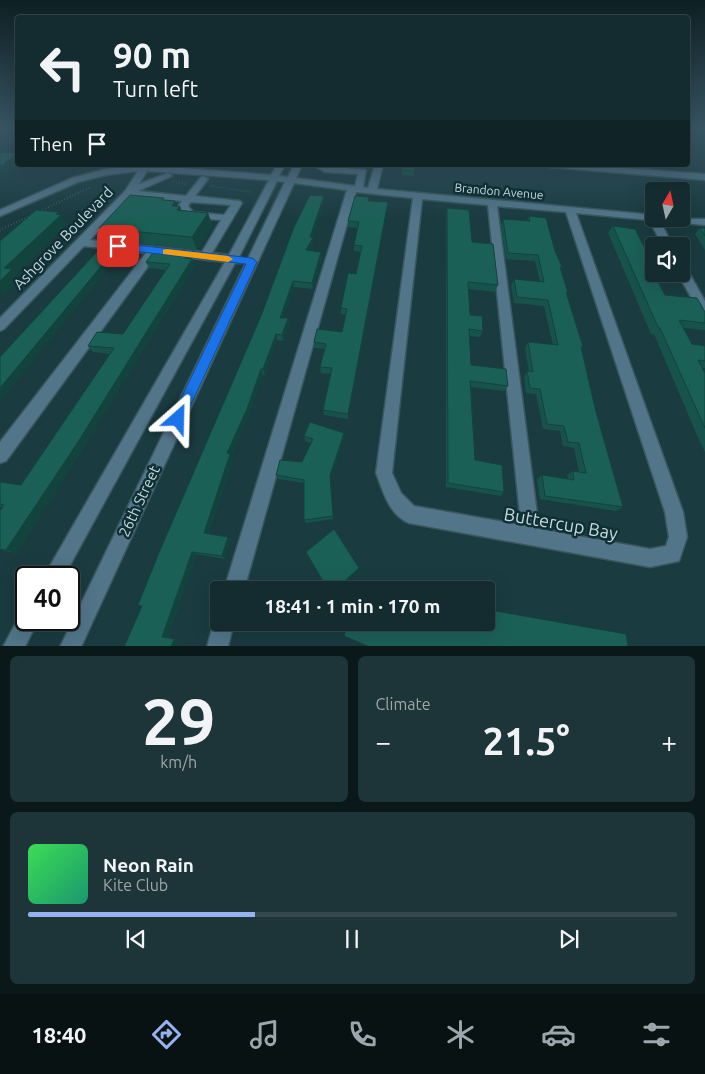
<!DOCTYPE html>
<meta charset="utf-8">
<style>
:root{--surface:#142c30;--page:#1d3438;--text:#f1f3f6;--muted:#9da7ab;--line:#33484c;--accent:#95b2f1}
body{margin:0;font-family:Ubuntu,sans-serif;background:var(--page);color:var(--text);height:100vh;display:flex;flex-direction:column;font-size:19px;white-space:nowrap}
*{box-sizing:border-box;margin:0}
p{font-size:16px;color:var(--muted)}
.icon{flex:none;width:28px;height:28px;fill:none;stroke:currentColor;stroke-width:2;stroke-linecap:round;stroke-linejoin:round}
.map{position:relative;height:646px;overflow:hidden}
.drawer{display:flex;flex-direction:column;gap:10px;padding:10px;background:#0b181a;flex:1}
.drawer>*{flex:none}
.top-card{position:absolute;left:15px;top:15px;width:675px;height:152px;border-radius:5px;box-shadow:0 5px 20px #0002,0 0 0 1px var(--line);background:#142c30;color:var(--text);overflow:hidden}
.needle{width:32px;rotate:9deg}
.fabs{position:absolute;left:645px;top:182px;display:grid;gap:10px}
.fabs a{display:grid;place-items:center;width:45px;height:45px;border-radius:5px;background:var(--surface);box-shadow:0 5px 20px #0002,0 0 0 1px var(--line);font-size:25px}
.speed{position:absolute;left:15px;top:566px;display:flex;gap:10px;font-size:25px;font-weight:700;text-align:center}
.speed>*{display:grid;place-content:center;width:65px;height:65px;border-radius:50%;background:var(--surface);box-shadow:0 5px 20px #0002,0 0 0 1px var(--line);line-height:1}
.speed .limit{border:2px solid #111;border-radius:8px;background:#fff;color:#111}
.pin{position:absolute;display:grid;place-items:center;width:42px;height:42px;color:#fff;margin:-21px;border-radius:10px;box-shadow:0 2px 8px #0006}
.me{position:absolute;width:55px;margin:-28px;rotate:25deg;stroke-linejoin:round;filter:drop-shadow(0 0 4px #0008)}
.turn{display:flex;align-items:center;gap:18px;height:105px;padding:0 15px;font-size:22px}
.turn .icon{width:65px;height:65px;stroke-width:2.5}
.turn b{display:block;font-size:35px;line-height:42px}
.then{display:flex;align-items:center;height:48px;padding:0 15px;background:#0003;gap:10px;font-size:19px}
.big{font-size:38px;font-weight:700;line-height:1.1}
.drawer .tile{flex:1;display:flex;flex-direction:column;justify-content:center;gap:8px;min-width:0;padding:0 18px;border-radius:8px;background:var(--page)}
.drawer .dial{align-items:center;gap:0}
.dial b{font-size:65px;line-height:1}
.song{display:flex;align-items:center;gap:15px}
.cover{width:60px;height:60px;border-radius:8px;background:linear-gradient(135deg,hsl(130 70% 55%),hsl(160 70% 35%))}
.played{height:5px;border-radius:2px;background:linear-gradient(90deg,var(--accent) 35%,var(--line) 35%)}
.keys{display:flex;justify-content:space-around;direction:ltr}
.heat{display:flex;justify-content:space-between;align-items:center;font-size:28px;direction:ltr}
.drawer .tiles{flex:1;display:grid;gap:10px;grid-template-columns:1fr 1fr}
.tile:last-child{grid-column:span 2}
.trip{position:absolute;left:210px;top:581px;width:285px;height:50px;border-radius:5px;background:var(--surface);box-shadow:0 5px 20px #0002,0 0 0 1px var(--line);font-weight:700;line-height:50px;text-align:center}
.tabs{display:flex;height:80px;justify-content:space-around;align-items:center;background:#081213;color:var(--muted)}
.tabs .icon{width:35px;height:35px}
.tabs .active{color:var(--accent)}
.tabs b{font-size:22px;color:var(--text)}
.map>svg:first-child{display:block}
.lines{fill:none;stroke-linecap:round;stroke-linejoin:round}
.minor-casing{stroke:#39575c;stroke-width:3}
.path{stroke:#526e72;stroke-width:2;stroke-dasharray:0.5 2.5;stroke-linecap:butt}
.minor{fill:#52758a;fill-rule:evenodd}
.wall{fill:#17534b}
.shaded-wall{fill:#13433d}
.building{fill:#1b6057;stroke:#13433d}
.route{fill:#1a73e8;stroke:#114b97}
.slow{fill:#f59e0b}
.labels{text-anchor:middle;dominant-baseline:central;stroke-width:5;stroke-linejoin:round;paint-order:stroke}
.far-street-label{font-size:12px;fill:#c7d9dc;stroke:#0f3036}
.street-label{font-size:15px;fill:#c7d9dc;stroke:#0f3036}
.near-street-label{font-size:18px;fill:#c7d9dc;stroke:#0f3036}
</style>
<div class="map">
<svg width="705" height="647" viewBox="0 0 705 647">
<rect width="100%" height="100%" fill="#1a3b40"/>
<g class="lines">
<g class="minor-casing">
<path id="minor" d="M144,165L271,175L277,165H285L279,176L288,177L294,165H302L296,178L355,186L358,174L325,172L313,165L366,170L363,187L368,188L375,165H383L377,189L654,215V219H705V225L660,221L673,246H663L649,220L576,213L683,512L687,537L679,561L650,567L409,523C389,515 383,491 376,473L413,198L356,192L244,590H224L347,190L294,183L81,647H60L285,182L277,181L239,257L243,260L242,263H235L63,578H43L225,262L157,254L6,461L0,463V442L146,253L84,246L4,329L0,331V318L125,191L138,171L106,175L78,182L0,216V210L72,178L106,169ZM147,171L269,180L229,255L212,253L242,203L240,201L195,196L208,179L204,176L201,177L186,196L138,191L172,176L168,173L139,184ZM131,196L182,201L178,206L187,217L221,220L202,252L90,240ZM422,199L488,205L521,525L414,506L401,493L392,473ZM191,202L231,205L224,215L193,212L188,206ZM497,206L566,212L665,512L669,537L666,546L650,549L539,529Z
M546,165H582L705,174V180L550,167Z
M681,265L685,266L705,301V317L701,315L678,274H681Z
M26,611V620H38L25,647H3L21,613Z
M219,614V622H234L228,647H207L214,622Z"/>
</g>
<path class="path" d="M173,182L188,184
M211,186L251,192
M40,211L91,187
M0,230L30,216"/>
<use href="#minor" class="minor"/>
</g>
<path class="wall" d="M401,165H414V176L402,175Z
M369,197V201L387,209L348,419L324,415L323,410L331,374L321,373L320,367L325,349L314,348V342L342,332L346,315L341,314V308L356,274L361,252L354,251V245L358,228L348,227V221Z
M165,200L175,201L177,206L181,211L208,213L212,225L197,250L107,240L99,228Z
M324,202L313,238V244L310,251L322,258L313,289L294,287L283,318H288L289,324L283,341L277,340L265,375H263L249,414L231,456L233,458L208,534L228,537L231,540L225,559L196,554L168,637L179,640L124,647Z
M447,208L472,242L498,285L495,292L468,289L470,315L483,331L480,337L469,336L471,365L508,386L504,391L471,387L475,460L504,492L501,496L446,487V214Z
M529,216L555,251L562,267L561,269L568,293L567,295L583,347L581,349L596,412L623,507L616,511L540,499L537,479L542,475L568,479L567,475L573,471L579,472L574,448L563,446L560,431L543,429L536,394L526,393L524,377L527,371L529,372L525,348L528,342L553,345L544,306L514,303L511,285L514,279L540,282L535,261L506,259L501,225L503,219L527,221Z
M613,226L654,266V274L665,295L705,312V330H704L683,328L692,344L705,346V368H702L705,373V452L699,440L654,334H651L608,233Z
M700,228H705V250L695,234Z
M188,254L191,259L195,265L82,450L16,553L0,550V511L3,507H0V482L21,485L110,354L93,352L88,346L123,334L166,270L149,268L146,262Z
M344,433V438L330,479L333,519L306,523L304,520V483L278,479L276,475L302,462L311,443L305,441L304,436Z
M490,610L628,646L633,647H368L344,636L486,622V611Z"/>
<path class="shaded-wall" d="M18,153V162L0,177V167Z
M324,196V202L313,238V244L307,256L306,250Z
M175,201L178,208L180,206L184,219L172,206Z
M388,202L387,209L348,419V414Z
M59,212L67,224L17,274L21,278L4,295L0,291V281L4,268Z
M208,213L212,225L197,250L192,237Z
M118,246L122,252L0,402V388Z
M321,252L322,258L313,289L312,283Z
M188,254L191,260L185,258Z
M192,259L195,265L82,450L16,553L6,550Z
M293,281L294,287L282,324L280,318Z
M288,318L289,324L283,341L282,335Z
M276,334L277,340L265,375L263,369Z
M261,369L263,375L249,414L231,456L233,458L207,536L204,533L227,453Z
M344,433V438L330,479L333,519L330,475Z
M228,537L231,540L225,559L222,556Z
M192,552L196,554L168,637H162Z
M359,568V571L337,590H335Z
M174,639L179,640L176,647H171Z"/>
<path class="building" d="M18,152V153L0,167V153Z
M402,165H414L415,171L403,170Z
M130,195L164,198L162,200L175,201L172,206H180L177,210L208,213L192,237L99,228Z
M310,195L324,196L310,237L313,238L306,250L321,252L312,283L293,281L280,318H288L282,335L276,334L263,369H261L247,409L227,453L230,454L204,533L228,537L222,556L192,552L162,637L174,639L171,647H124L142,606L138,605L158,555L261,316L294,227Z
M355,196L369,197L368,201L388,202L348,414L323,410L332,368L320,367L326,344L314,342L317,329L342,332L347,309L341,308L348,273L356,274L362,246L354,245L359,222L348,221Z
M447,208L469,210L472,242L493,244L498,285L468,282L470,315L482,316L483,331L469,329L471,365L506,369L508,386L470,381L475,460L502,465L504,492L448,483Z
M36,210L59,212L56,214L61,215L4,268L12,269L0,281V241Z
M529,216L546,218L555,251L562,267H560L568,293L566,292L583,347H581L596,412L623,507L545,496L542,475L574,480L573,471L586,473L579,443L568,442L564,426L547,424L540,389L530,388L527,371L533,372L528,342L558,345L548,300L517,297L514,279L544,282L538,255L508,253L503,219L530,221Z
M613,226L635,229L654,266V270H653L654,274L665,295L697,298L705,312V323L679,320L692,344L705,346V361L698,360L705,373V428L660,328L658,327Z
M700,228H705V236Z
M104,244L118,246L0,388V357Z
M155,250L188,254L185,258L192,259L76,445L6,550L0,549V511L4,505L0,504V482L21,485L114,348L88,346L97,332L123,334L170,264L146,262Z
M310,422L344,433L330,475L333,516L304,520V480L276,475L280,460L302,462L313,439L304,436Z
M334,529L359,568L335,590H328L306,552Z
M490,610L626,634L628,646L633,647H370L344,636L348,622H486V618H490Z"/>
<linearGradient id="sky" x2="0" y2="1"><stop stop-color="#0e2023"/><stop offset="0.59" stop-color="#385564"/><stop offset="1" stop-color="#385564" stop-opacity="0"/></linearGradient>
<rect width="705" height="219" fill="url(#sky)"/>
<path class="route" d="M118,243L252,258L257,262L182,424L178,425L173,424L171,419L246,264L115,249L113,246Z"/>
<path class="slow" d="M166,249L228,256L233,259L228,262L163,254V250Z"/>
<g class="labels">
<g class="far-street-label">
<text transform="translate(499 191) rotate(5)">Brandon Avenue</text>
</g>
<g class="street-label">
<text transform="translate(63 238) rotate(-46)">Ashgrove Boulevard</text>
<text transform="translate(139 501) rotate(-65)">26th Street</text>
</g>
<g class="near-street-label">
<text transform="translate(561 523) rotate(10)">Buttercup Bay</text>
</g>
</g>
</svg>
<div class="fabs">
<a><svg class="needle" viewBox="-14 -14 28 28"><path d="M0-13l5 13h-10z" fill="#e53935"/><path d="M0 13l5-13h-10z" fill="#9da7ab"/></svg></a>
<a><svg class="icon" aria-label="sound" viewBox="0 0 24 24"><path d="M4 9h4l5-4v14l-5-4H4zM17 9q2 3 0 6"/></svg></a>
</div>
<div class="speed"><div class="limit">40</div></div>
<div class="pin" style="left:118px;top:246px;background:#d93025"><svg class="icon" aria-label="arrive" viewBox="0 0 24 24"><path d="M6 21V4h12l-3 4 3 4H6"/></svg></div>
<svg class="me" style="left:178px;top:419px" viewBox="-20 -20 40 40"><path d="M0-17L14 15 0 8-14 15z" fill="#1a73e8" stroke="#fff" stroke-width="4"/></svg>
<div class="trip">18:41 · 1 min · 170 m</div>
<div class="top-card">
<div class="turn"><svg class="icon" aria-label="left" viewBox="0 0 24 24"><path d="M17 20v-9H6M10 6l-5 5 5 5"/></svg><div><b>90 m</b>Turn left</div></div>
<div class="then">Then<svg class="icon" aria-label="arrive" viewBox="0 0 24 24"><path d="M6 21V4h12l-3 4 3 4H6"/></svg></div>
</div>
</div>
<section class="drawer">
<div class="tiles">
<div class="tile dial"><b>29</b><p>km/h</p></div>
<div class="tile"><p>Climate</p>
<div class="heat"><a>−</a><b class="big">21.5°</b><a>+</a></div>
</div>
<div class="tile">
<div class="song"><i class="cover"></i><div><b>Neon Rain</b><p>Kite Club</p></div></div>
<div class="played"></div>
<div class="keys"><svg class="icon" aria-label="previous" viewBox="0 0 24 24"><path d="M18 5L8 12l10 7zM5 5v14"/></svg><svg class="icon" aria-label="pause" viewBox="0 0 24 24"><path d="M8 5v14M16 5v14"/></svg><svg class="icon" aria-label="next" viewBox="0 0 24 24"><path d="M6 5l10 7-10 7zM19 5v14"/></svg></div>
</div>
</div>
</section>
<nav class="tabs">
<b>18:40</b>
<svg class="icon active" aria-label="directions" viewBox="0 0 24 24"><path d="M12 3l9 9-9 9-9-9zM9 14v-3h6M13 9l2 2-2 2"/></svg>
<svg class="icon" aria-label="music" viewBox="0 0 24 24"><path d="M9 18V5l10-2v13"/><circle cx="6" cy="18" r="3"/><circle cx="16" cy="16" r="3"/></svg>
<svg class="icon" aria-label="phone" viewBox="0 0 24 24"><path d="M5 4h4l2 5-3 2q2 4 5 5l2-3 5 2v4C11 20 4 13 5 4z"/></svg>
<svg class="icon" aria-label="climate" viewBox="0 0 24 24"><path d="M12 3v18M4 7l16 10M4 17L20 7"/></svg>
<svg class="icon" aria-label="car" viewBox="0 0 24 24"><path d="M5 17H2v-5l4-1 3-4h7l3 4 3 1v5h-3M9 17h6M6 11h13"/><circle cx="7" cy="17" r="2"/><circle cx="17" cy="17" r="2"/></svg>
<svg class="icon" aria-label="filters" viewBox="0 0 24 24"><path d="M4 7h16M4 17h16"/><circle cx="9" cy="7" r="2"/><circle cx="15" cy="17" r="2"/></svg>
</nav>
